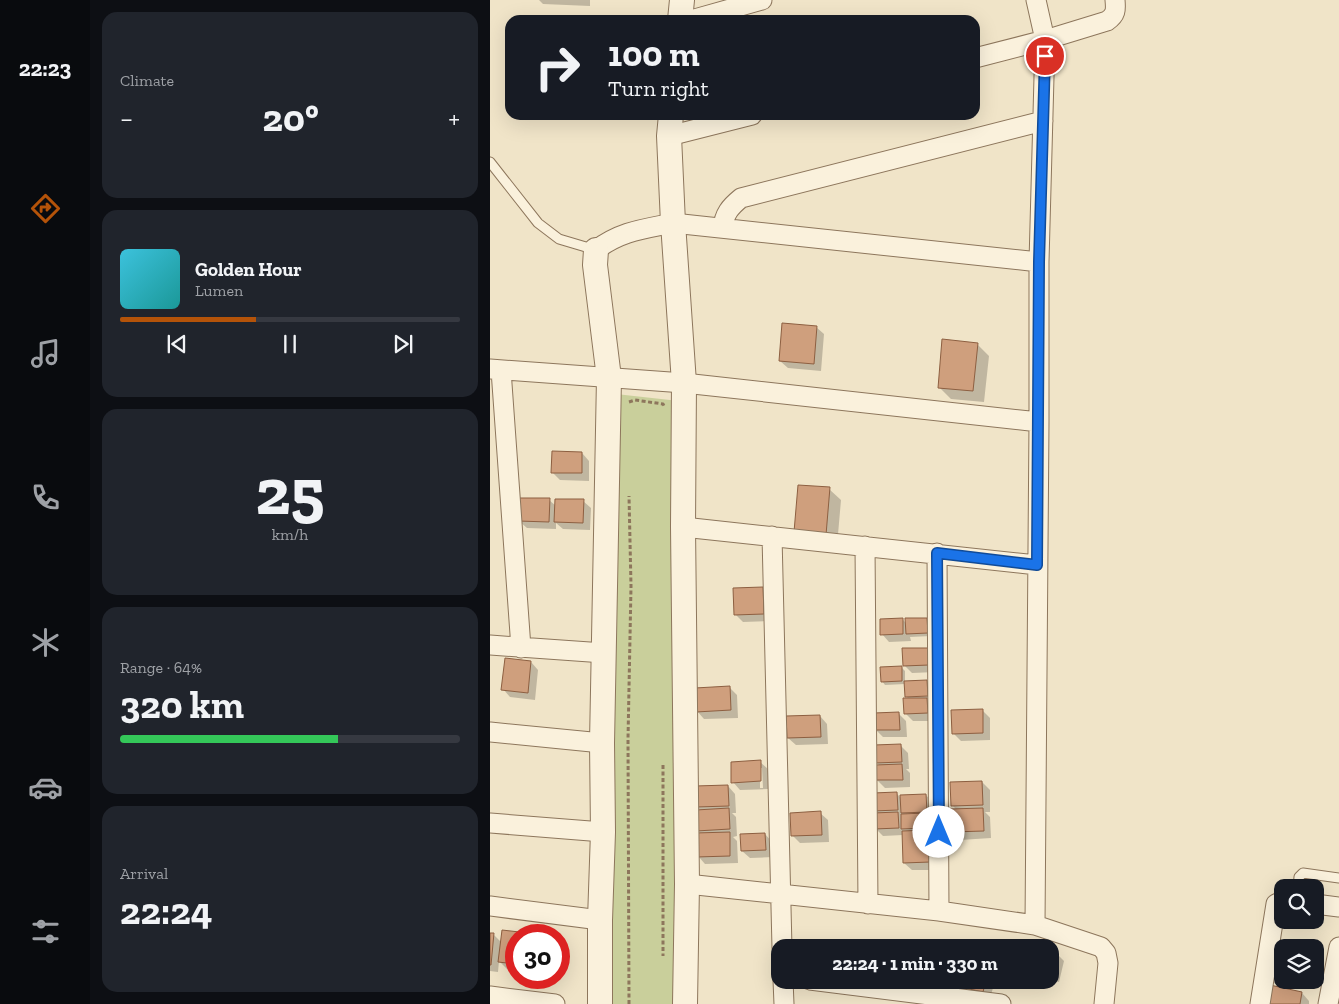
<!DOCTYPE html>
<meta charset="utf-8">
<style>
:root{--surface:#171b24;--page:#20242c;--text:#f1f3f6;--muted:#9ea1a6;--line:#363941;--accent:#b45309}
body{margin:0;font-family:"Zilla Slab",serif;background:var(--page);color:var(--text);height:100vh;display:flex;flex-direction:column;font-size:19px;white-space:nowrap}
*{box-sizing:border-box;margin:0}
p{font-size:16px;color:var(--muted)}
.icon{flex:none;width:28px;height:28px;fill:none;stroke:currentColor;stroke-width:2;stroke-linecap:round;stroke-linejoin:round}
.map{position:relative;flex:1;overflow:hidden}
.side{display:flex;flex-direction:column;gap:12px;padding:12px;background:#0d0f14;width:400px}
.side>*{flex:none}
.top-card{position:absolute;left:15px;top:15px;width:475px;height:105px;border-radius:15px;box-shadow:0 5px 20px #0002;background:#171b24;color:var(--text);overflow:hidden}
.buttons{position:absolute;left:784px;top:879px;display:grid;gap:10px}
.buttons a{display:grid;place-items:center;width:50px;height:50px;border-radius:10px;background:var(--surface);box-shadow:0 5px 20px #0002;font-size:25px}
.speed{position:absolute;left:15px;top:924px;display:flex;gap:10px;font-size:25px;font-weight:700;text-align:center}
.speed>*{display:grid;place-content:center;width:65px;height:65px;border-radius:50%;background:var(--surface);box-shadow:0 5px 20px #0002;line-height:1}
.speed .limit{border:8px solid #d22;background:#fff;color:#111}
.pin{position:absolute;display:grid;place-items:center;width:42px;height:42px;color:#fff;margin:-21px;border:2px solid #fff;border-radius:50%;box-shadow:0 1px 5px #0007}
.me{position:absolute;width:55px;margin:-28px;rotate:0deg;stroke-linejoin:round;filter:drop-shadow(0 0 4px #0008)}
.turn{display:flex;align-items:center;gap:18px;height:105px;padding:0 20px;font-size:22px}
.turn .icon{width:65px;height:65px;stroke-width:2.5}
.turn b{display:block;font-size:35px;line-height:42px}
.big{font-size:38px;font-weight:700;line-height:1.1}
.side .card{flex:1;display:flex;flex-direction:column;justify-content:center;gap:8px;min-width:0;padding:0 18px;border-radius:15px;background:var(--page)}
.side .dial{align-items:center;gap:0}
.dial b{font-size:65px;line-height:1}
.song{display:flex;align-items:center;gap:15px}
.cover{width:60px;height:60px;border-radius:8px;background:linear-gradient(135deg,hsl(190 70% 55%),hsl(180 70% 35%))}
.played{height:5px;border-radius:2px;background:linear-gradient(90deg,var(--accent) 40%,var(--line) 40%)}
.keys{display:flex;justify-content:space-around;direction:ltr}
.heat{display:flex;justify-content:space-between;align-items:center;font-size:28px;direction:ltr}
.charge{height:8px;border-radius:4px;background:linear-gradient(90deg,#34c759 64%,var(--line) 0)}
.trip{position:absolute;left:281px;top:939px;width:288px;height:50px;border-radius:15px;background:var(--surface);box-shadow:0 5px 20px #0002;font-weight:700;line-height:50px;text-align:center}
main{display:flex;flex:1;min-height:0}
.menu{display:flex;flex-direction:column;width:90px;justify-content:space-around;align-items:center;background:#090b0e;color:var(--muted)}
.menu .icon{width:35px;height:35px}
.menu .active{color:var(--accent)}
.menu b{font-size:22px;color:var(--text)}
.map>svg:first-child{display:block}
.green{fill:#c9cf9b}
.shadow{fill:#0003;fill-rule:evenodd}
.building{fill:#cf9f7d;stroke:#8d5f41}
.lines{fill:none;stroke-linecap:round;stroke-linejoin:round}
.service-casing{stroke:#8d765c;stroke-width:11}
.minor-casing{stroke:#8d765c;stroke-width:21}
.tertiary-casing{stroke:#8d765c;stroke-width:26}
.path{stroke:#8d765c;stroke-width:3;stroke-dasharray:4 2.5;stroke-linecap:butt}
.service{stroke:#faf1dc;stroke-width:9}
.minor{stroke:#faf1dc;stroke-width:19}
.tertiary{stroke:#faf1dc;stroke-width:24}
.route-casing{stroke:#114b97;stroke-width:12}
.route{stroke:#1a73e8;stroke-width:9}
</style>
<main>
<nav class="menu">
<b>22:23</b>
<svg class="icon active" aria-label="directions" viewBox="0 0 24 24"><path d="M12 3l9 9-9 9-9-9zM9 14v-3h6M13 9l2 2-2 2"/></svg>
<svg class="icon" aria-label="music" viewBox="0 0 24 24"><path d="M9 18V5l10-2v13"/><circle cx="6" cy="18" r="3"/><circle cx="16" cy="16" r="3"/></svg>
<svg class="icon" aria-label="phone" viewBox="0 0 24 24"><path d="M5 4h4l2 5-3 2q2 4 5 5l2-3 5 2v4C11 20 4 13 5 4z"/></svg>
<svg class="icon" aria-label="climate" viewBox="0 0 24 24"><path d="M12 3v18M4 7l16 10M4 17L20 7"/></svg>
<svg class="icon" aria-label="car" viewBox="0 0 24 24"><path d="M5 17H2v-5l4-1 3-4h7l3 4 3 1v5h-3M9 17h6M6 11h13"/><circle cx="7" cy="17" r="2"/><circle cx="17" cy="17" r="2"/></svg>
<svg class="icon" aria-label="filters" viewBox="0 0 24 24"><path d="M4 7h16M4 17h16"/><circle cx="9" cy="7" r="2"/><circle cx="15" cy="17" r="2"/></svg>
</nav>
<section class="side">
<div class="card"><p>Climate</p>
<div class="heat"><a>−</a><b class="big">20°</b><a>+</a></div>
</div>
<div class="card">
<div class="song"><i class="cover"></i><div><b>Golden Hour</b><p>Lumen</p></div></div>
<div class="played"></div>
<div class="keys"><svg class="icon" aria-label="previous" viewBox="0 0 24 24"><path d="M18 5L8 12l10 7zM5 5v14"/></svg><svg class="icon" aria-label="pause" viewBox="0 0 24 24"><path d="M8 5v14M16 5v14"/></svg><svg class="icon" aria-label="next" viewBox="0 0 24 24"><path d="M6 5l10 7-10 7zM19 5v14"/></svg></div>
</div>
<div class="card dial"><b>25</b><p>km/h</p></div>
<div class="card"><p>Range · 64%</p><b class="big">320 km</b><div class="charge"></div></div>
<div class="card"><p>Arrival</p><b class="big">22:24</b></div>
</section>
<div class="map">
<svg width="849" height="1004" viewBox="0 0 849 1004">
<rect width="100%" height="100%" fill="#f0e4c8"/>
<path class="green" d="M126,394L189,401L183,1004H121Z"/>
<path class="shadow" d="M49,0H100V6L53,4Z
M326,327L334,334L331,371L298,368L290,361Z
M487,344L499,356L494,402L461,399L449,387Z
M92,453L99,461V481L70,480L63,473Z
M339,489L351,500L347,546L316,543Z
M59,500L66,506L93,501L101,508L100,530L73,529L66,523V529L37,528L29,521Z
M273,588L280,596L281,621L253,622L245,614Z
M412,619L416,623L437,619L440,622L441,636L420,637L421,641L399,642L392,634Z
M438,649L446,672L422,673L414,665Z
M41,662L48,670L45,700L20,697L13,689Z
M411,667L415,671V682H437L440,685L441,699H437L444,706L445,721H423L415,713L419,699L416,696L415,684L395,685L392,681Z
M240,688L247,695L248,718L214,719L207,711Z
M492,710L500,718V740L471,741L463,733Z
M409,714L416,721L417,737H393L386,730Z
M330,716L337,724L338,744L306,745L298,738Z
M411,746L418,753L419,769H416L420,773V787L395,788L387,780L390,766L386,762Z
M270,762L278,769V789L250,790L243,782ZM270,768H272L273,788H270Z
M492,782L500,790V812H495L500,817L501,838L470,840L462,832L467,810L462,805Z
M238,786L245,794L246,813H242L246,817L247,836L243,837L247,841L248,863L215,864L208,856L211,834L208,830L211,811L207,807Z
M407,794L411,798L436,795L443,803L447,870H422L414,863L413,835L393,836L385,828L389,814L385,810Z
M330,813L338,820L339,842L310,843L302,835Z
M275,834L282,842L283,857L260,858L252,851Z
M13,931L39,935H26V970L17,969L9,961L8,972L0,971V934H3L12,943Z
M560,952L566,953L574,961L569,982L560,980Z
M464,980H505L500,999L470,992L462,985Z
M812,993L819,1001V1004H777Z"/>
<path class="building" d="M292,323L327,326L324,364L289,361Z
M452,339L488,343L483,391L448,388Z
M62,451L92,452V473H61Z
M308,485L340,487L336,535L304,532Z
M29,498H60L59,522L28,521Z
M65,499H94L93,523L64,522Z
M273,587L274,614L244,615L243,588Z
M413,618V634L390,635V619Z
M415,618H437L438,633L416,634Z
M412,648H439V665L413,666Z
M15,658L41,661L38,693L11,690Z
M412,666V681L391,682L390,667Z
M437,680L438,696L415,697L414,681Z
M240,686L241,710L206,712L205,688Z
M413,698H437L438,713L414,714Z
M493,709V733L462,734L461,710Z
M409,712L410,730H385L384,713Z
M330,715L331,737L297,738L296,716Z
M411,744L412,762L385,763L384,745Z
M271,760V781L241,783V762Z
M412,764L413,780H386L385,765Z
M492,781L493,805L461,806L460,782Z
M238,785L239,806L206,807L205,786Z
M407,792L408,810L383,811V793Z
M436,794L437,812L411,813L410,795Z
M239,808L240,829L206,831V810Z
M493,808L494,831L461,832L460,809Z
M331,811L332,835L301,836L300,813Z
M408,812L409,828L384,829L383,813Z
M437,813L438,828L411,829V814Z
M439,830L440,862L413,863L412,831Z
M240,832V856L206,857L205,833Z
M275,833L276,850L251,851L250,834Z
M12,930L38,933V935H26V964L8,962Z
M0,933H4L1,965H0Z
M560,950L567,952L561,975H560Z
M462,980H496L493,992L461,985Z
M780,985L812,992L810,1004H776Z"/>
<g class="lines">
<g class="service-casing">
<path id="service" d="M0,162L48,223L69,239L106,250
M808,888L809,877L813,873L849,878"/>
</g>
<g class="minor-casing">
<path id="minor" d="M546,0L555,40L617,21C626,15 626,10 625,0
M201,20L272,0
M485,58L555,40L549,262V422L545,925
M179,136L262,115
M233,228C234,214 240,207 251,198L553,121
M106,250C131,231 154,229 183,223L549,262
M0,369L194,383L549,422
M11,370L31,648
M193,527L547,565
M282,536L292,948
M375,546L378,904
M447,553L449,911
M0,645L114,653
M0,732L112,743
M0,823L113,832
M197,884L449,911L545,925L611,947L616,953L618,963L614,1004
M825,904L849,907
M0,906L110,920
M293,980L294,1004
M320,980L511,1004
M0,996L65,1004
M770,1004L786,904L792,901
M838,1004L849,947"/>
</g>
<g class="tertiary-casing">
<path id="tertiary" d="M190,20L192,0
M181,115L179,136L183,223L194,383L193,527L197,884L195,1004
M106,250L105,265L119,378L112,743L113,832L110,920V1004"/>
</g>
<path class="path" d="M139,402L145,400L173,404L174,406
M173,765V956
M139,1004L138,739L141,586L139,496"/>
<use href="#service" class="service"/>
<use href="#minor" class="minor"/>
<use href="#tertiary" class="tertiary"/>
</g>
<g class="lines">
<g class="route-casing">
<path id="route" d="M449,832L447,553L547,565L549,262L555,56"/>
</g>
<use href="#route" class="route"/>
</g>
</svg>
<div class="buttons">
<a><svg class="icon" aria-label="search" viewBox="0 0 24 24"><circle cx="10" cy="10" r="6"/><path d="M15 15l6 6"/></svg></a>
<a><svg class="icon" aria-label="layers" viewBox="0 0 24 24"><path d="M12 4l9 5-9 5-9-5zM3 14l9 5 9-5"/></svg></a>
</div>
<div class="speed"><div class="limit">30</div></div>
<div class="pin" style="left:555px;top:56px;background:#d93025"><svg class="icon" aria-label="arrive" viewBox="0 0 24 24"><path d="M6 21V4h12l-3 4 3 4H6"/></svg></div>
<svg class="me" style="left:449px;top:832px" viewBox="-20 -20 40 40"><circle r="19" fill="#fff"/><path d="M0-13L10 11 0 6-10 11z" fill="#1a73e8"/></svg>
<div class="trip">22:24 · 1 min · 330 m</div>
<div class="top-card">
<div class="turn"><svg class="icon" aria-label="right" viewBox="0 0 24 24"><path d="M7 20v-9h11M14 6l5 5-5 5"/></svg><div><b>100 m</b>Turn right</div></div>
</div>
</div>
</main>
